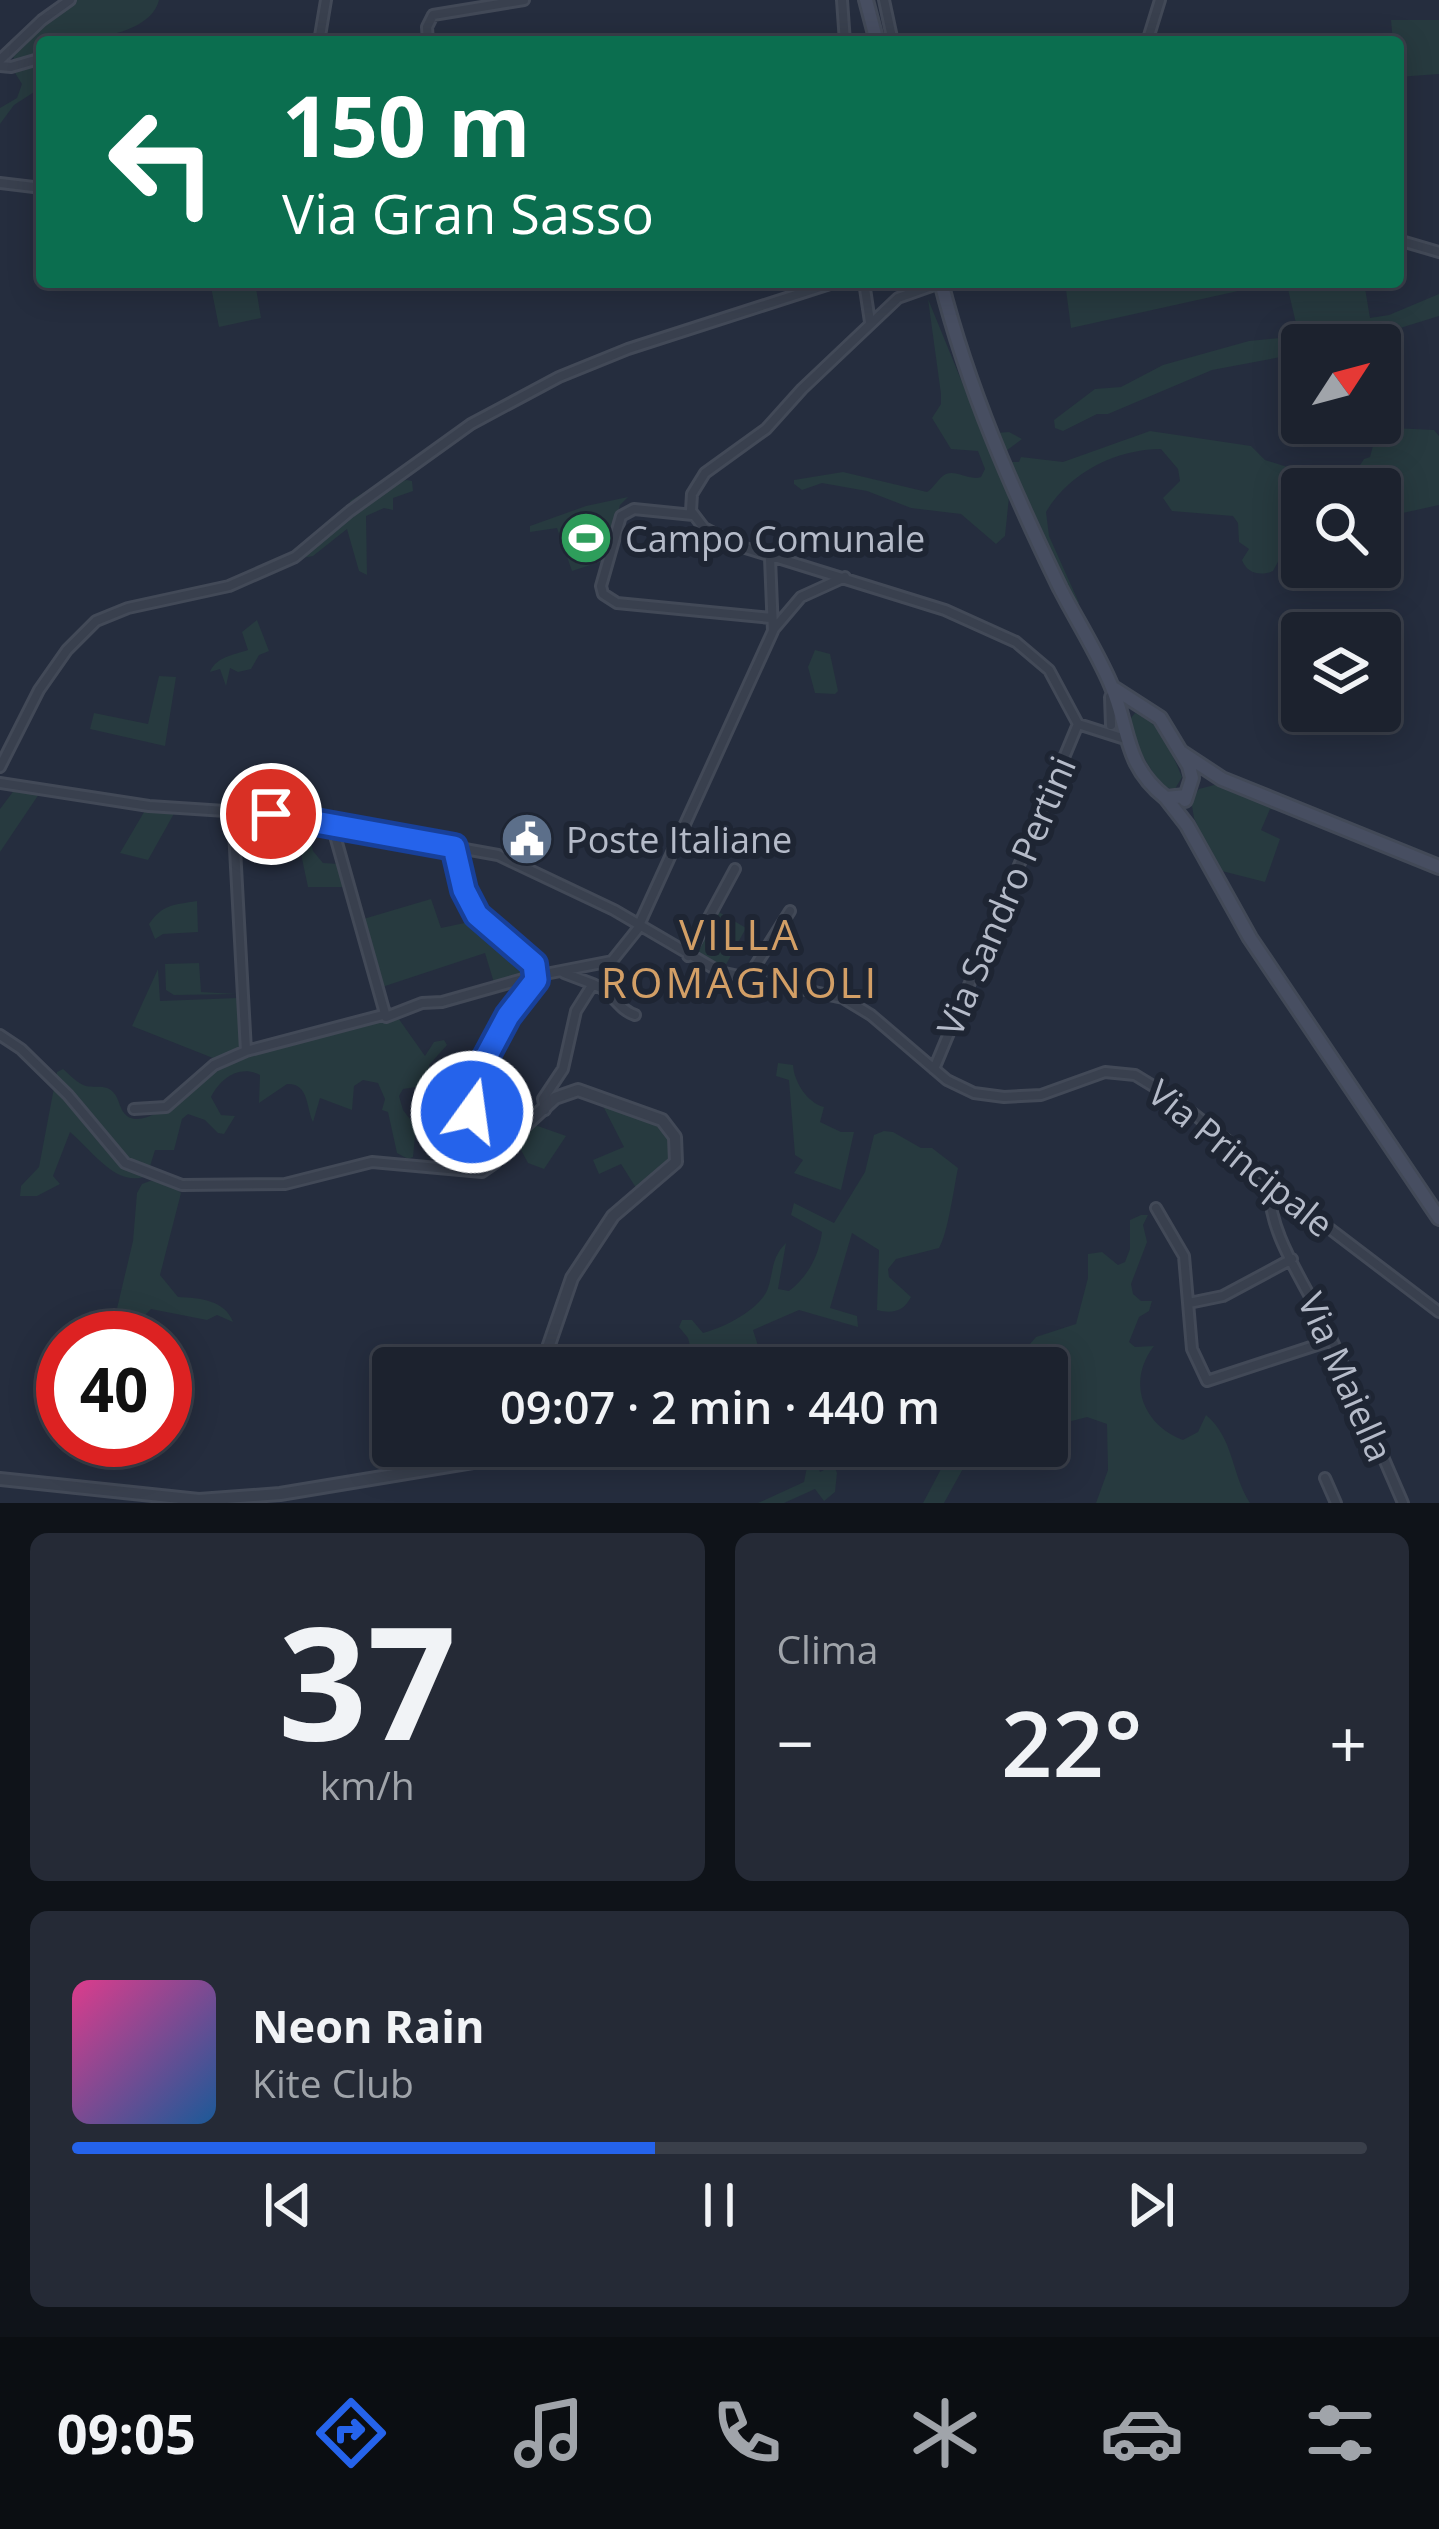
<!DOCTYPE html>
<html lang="it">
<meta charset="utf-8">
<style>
:root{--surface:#1c222e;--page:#252a36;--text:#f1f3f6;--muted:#a0a4aa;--line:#3a3f4a;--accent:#2563eb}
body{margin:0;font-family:"Open Sans",sans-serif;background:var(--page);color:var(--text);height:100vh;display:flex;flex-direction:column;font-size:45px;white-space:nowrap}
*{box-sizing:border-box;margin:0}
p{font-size:39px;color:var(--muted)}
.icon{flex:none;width:66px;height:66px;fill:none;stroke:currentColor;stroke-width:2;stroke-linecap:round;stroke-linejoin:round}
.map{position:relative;height:1503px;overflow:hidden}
.side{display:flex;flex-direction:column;gap:30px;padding:30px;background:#0f1319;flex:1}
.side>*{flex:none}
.top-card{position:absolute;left:36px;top:36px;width:1368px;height:252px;border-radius:12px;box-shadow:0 6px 30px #0003,0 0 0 3px var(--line);background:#0b6e4f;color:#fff;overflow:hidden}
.needle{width:78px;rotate:54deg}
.tools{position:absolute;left:1281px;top:324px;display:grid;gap:24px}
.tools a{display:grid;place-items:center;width:120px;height:120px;border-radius:12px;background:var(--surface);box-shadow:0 6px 30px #0003,0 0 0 3px var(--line);font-size:60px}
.speed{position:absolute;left:36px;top:1311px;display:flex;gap:24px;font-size:60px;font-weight:700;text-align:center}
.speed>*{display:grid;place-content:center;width:156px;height:156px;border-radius:50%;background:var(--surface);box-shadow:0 6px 30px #0003,0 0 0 3px var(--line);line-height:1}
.speed .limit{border:18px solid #d22;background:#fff;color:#111}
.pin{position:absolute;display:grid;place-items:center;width:102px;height:102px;color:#fff;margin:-51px;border:6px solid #fff;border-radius:50%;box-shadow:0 3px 12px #0007}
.me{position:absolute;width:132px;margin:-66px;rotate:14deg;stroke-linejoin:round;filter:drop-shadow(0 0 9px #0008)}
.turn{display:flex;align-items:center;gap:42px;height:252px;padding:0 48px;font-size:54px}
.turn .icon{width:156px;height:156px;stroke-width:2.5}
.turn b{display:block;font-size:84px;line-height:102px}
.big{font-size:90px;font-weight:600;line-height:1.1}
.side .widget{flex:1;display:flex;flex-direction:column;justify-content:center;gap:18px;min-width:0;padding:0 42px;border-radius:18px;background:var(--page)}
.side .dial{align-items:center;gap:0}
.dial b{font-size:156px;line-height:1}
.song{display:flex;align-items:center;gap:36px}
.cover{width:144px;height:144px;border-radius:18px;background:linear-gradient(135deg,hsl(330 70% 55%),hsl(210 70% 35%))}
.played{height:12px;border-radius:6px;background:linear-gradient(90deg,var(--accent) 45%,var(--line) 45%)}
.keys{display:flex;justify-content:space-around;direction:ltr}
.heat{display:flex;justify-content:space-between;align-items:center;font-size:66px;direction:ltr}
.side .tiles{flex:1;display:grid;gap:30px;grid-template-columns:1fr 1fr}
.widget:last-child{grid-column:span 2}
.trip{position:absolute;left:372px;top:1347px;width:696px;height:120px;border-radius:12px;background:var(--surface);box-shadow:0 6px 30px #0003,0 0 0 3px var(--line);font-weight:600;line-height:120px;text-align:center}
.tab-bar{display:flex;height:192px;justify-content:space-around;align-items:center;background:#0b0e12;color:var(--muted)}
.tab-bar .icon{width:84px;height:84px}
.tab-bar .on{color:var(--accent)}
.tab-bar b{font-size:54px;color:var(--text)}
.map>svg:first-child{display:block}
.green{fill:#273a3f}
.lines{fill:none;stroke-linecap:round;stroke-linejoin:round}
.minor-casing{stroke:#424957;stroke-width:14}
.tertiary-casing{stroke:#424957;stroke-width:16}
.secondary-casing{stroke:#424957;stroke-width:18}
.minor{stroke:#39404e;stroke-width:8}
.tertiary{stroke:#39404e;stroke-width:10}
.secondary{stroke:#474e61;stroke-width:12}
.route-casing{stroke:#184099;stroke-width:30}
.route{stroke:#2563eb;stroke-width:21}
.labels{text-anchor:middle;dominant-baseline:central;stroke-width:12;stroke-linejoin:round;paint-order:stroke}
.poi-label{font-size:36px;fill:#b5bbc9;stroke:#1e2533;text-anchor:start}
.street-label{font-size:36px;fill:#b5bbc9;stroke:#1e2533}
.quarter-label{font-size:42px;letter-spacing:3px;fill:#d39f66;stroke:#1e2533}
</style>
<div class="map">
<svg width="1439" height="1503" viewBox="0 0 1439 1503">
<rect width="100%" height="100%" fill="#252d3e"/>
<path class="green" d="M77,0H159C150,38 74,42 42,42V87L14,105L0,124V108L17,98L22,84L15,73L13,53L35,31Z
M1391,20H1439V74L1398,77V42H1393Z
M210,282H255L261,318L219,327Z
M1065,282H1279L1071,328Z
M1281,282H1364L1370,318L1389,315L1439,294V316L1345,345H1302V353L1212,370L1108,414H1097L1063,431L1055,428L1054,420L1095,389L1121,387L1163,365L1249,341L1299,336L1287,285Z
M928,299L1009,497L1005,536L996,544L961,514L911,508L867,491L822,483L802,490L794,484V480L843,472L927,492C934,488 939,477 946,474C957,470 969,481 981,477L985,469L978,451L951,449L932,418L941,404V394Z
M1352,426L1434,430L1439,436V505L1380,518V489H1349V482L1364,459L1370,457L1375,438L1371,434L1358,436Z
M1150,431L1251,446L1265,460L1303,472L1306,482L1292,501L1299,523L1273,571C1261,576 1247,574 1242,560L1249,549L1239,542L1238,523L1233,516L1172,511L1163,498L1180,481L1178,469L1161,449C1116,449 1069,473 1046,512L1049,536L1079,603L1074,604L996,433L1009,432L1022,439L1006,451L1010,462H1019L1021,457L1063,462Z
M407,480L412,481L413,491L393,498V510L384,508L366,516L367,575L359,571L347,529L313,556L296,559L351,507L350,501L376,485Z
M628,497L620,505L606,560L572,571L557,528L530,532V526L586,506Z
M257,620L269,651L259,655L251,669L238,672L230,668L226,686L220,669L210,672C216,657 233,655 248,650L242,632Z
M815,650L830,654L838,691L835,694L815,693L808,667Z
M159,676L176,677L165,746L90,729L94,713L148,724Z
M1135,713C1159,718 1173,756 1182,777L1175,789L1162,787L1132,739L1127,723Z
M1218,784L1288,810L1289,816L1285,812L1270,809L1261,830L1280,839L1265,882L1218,870L1194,818L1191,800L1199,789Z
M15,789L39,794L0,852V809Z
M147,807L176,810L148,860L120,853Z
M294,821L316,826V834H309L313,851L323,863L339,864L345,887H308Z
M431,899L441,928L474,921L520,957L529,975L495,986L485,953L379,988L360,920Z
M197,901L198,932L163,934L155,939L149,924C163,904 173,905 197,901Z
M717,911L746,928L723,970L693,953Z
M199,963L201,992L237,994L174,995L166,990L165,964Z
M158,969L160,1001L238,998L240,1051L396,1015L425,1056L434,1042L444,1040L447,1045L429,1065L430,1075L437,1079L429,1117L424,1119L418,1112L416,1087L403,1089L399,1096L403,1110L416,1127L413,1157L408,1159L397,1153L388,1112L382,1110L385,1099L378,1083L363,1080L354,1086L352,1110L320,1098L313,1122C306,1107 309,1083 287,1084L259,1103L260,1075C239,1064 220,1079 211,1097L221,1115L235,1116L224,1134L218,1133L205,1120L188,1114L182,1119L174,1150H155L147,1176C116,1188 93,1151 70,1132L53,1176L60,1184L37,1196H20L21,1186L39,1167L57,1072L63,1069C70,1075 77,1083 86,1086C95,1088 106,1084 113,1092C120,1099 119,1110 127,1116C151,1133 201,1075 218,1060L132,1026Z
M778,1063L793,1065C794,1081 806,1102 824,1107L820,1122L841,1132H854L841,1190L794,1173L803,1160L795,1155L789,1080L776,1076Z
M480,1073L517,1093L539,1111L520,1128L501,1125L474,1109L472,1089Z
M602,1104C640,1117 669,1114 673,1159L638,1191L621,1164L599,1174L593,1160L624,1147Z
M535,1125L566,1136L544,1169L528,1163L521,1150H511L517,1137Z
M884,1131L893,1132L921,1148H932L958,1168C954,1187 948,1233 939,1248L896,1259L888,1269L889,1277L911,1297C904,1311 893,1314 877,1310L879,1250L852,1233L830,1308L857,1316L858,1327L799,1310L753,1330L765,1368H756L750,1352L741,1345L705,1368H696L688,1338L679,1327L682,1320H692L703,1333C724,1328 761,1309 768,1288C774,1270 771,1258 786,1243L778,1289L789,1291C808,1277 819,1255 822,1232L791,1215L794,1203L834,1223L865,1172L874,1135Z
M150,1181L168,1182L181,1193L160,1275L178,1297C200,1298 225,1300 233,1322L217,1315L207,1320L151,1309L146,1314L148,1338H110L133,1241L137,1193L142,1184Z
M1141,1215H1148L1143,1225L1147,1242L1131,1284L1133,1294L1141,1301H1152L1149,1311L1139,1317L1129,1342L1135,1347L1154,1346C1126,1382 1143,1425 1183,1440L1198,1432L1206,1415C1234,1438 1231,1474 1250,1503H1096L1108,1470L1107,1424L1087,1417L1064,1423L1047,1413V1368L1031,1361L1030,1344L1036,1337L1076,1324L1088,1278V1254L1102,1252L1118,1265L1125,1262L1130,1249V1220Z
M799,1446H810L820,1472L834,1465L837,1473L835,1492L824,1501L815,1489L784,1503H758L804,1482L807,1467Z
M944,1446H992L965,1465L944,1503H923L948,1456Z"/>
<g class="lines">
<g class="minor-casing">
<path id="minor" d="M842,0L845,42
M884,0L893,42
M88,42H92
M319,42L326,0
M428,42L427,27L433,15L524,0
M1147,42L1160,0
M0,60L42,20L70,0
M0,66L11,67L42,58
M0,183L42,188
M1398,240L1439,252
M864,282L870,322
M943,282L898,298L802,389L766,429L705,473L692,494L691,511L704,528L739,546L945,610L1016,642L1049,670L1078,724L1125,739
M693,515L634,509L621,516L601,586L603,594L617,603L771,618
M773,630L801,597L845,577
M1110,697L1111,725
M0,767L39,690L67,650L96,621L128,608L229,586L295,557L350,511L471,424L559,377L628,349L836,282
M0,783L149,806L271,814L498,855L614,910L720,972L843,998L871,1015L947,1080L974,1093L1004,1097L1041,1095L1105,1072L1135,1075L1176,1100L1233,1145L1271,1184L1439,1312
M332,825L386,1017L422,1003L442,1002L530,977L612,961L640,926
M639,925L773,631L770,558
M688,956L735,869
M747,979L790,911
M593,984C615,993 617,1009 635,1015
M0,1035L21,1049L68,1095L125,1163L182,1185L285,1184L372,1162L482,1172L495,1163L518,1133
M246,1051L383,1015
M934,1069L1078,724
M134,1109L166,1107L214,1065L246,1051L233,812
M545,1110L543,1099L563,1069L576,1011L593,984L564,973
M1271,1184C1263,1227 1310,1291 1328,1331C1354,1388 1378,1446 1403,1503
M1156,1208L1184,1256L1192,1349L1207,1381L1332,1340
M1189,1303L1223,1296L1292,1259
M1325,1478L1336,1503"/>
</g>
<g class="tertiary-casing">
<path id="tertiary" d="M454,847C459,869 462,893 476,913C493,937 528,945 538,975L508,1016L470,1087C461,1117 493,1129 518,1132L555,1098L578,1090L662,1120L675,1137L676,1162L613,1216L572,1278L541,1368
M0,1479L199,1500L280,1494L491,1459L514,1446"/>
</g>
<g class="secondary-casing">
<path id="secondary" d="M866,0L877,42
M941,282C968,389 1012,489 1060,588C1077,621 1097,652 1111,685C1130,729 1123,764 1166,798L1185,796
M1115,689L1160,718L1189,766L1192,778L1185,800
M1181,752L1222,779L1439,867
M1166,798L1187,825L1250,938L1439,1218"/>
</g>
<use href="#minor" class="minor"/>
<use href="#tertiary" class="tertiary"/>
<use href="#secondary" class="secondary"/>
</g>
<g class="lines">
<g class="route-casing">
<path id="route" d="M271,814L454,847L464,890L477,915L534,964L536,980L508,1016L470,1087L467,1096L472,1112"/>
</g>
<use href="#route" class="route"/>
</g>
<defs>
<g id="stadium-disc" transform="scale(2.7)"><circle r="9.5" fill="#2e9e5b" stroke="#1e2533"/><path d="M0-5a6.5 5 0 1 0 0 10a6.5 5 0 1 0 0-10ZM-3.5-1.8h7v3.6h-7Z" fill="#fff"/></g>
<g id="civic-disc" transform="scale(2.7)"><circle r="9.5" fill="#5c6f8a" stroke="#1e2533"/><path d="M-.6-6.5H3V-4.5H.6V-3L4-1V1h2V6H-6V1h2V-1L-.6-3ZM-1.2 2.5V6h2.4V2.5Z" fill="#fff"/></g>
</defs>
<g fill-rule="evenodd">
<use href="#stadium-disc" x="586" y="538"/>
<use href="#civic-disc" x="527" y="839"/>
</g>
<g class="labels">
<g class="poi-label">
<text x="625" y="538">Campo Comunale</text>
<text x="566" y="839">Poste Italiane</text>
</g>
<g class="street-label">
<text transform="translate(1006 896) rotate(-67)">Via Sandro Pertini</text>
<text transform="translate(1241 1158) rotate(39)">Via Principale</text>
<text transform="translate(1346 1377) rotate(66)">Via Maiella</text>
</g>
<g class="quarter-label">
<text x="740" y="933">VILLA<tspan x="740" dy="48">ROMAGNOLI</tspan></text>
</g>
</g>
</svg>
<div class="tools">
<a><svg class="needle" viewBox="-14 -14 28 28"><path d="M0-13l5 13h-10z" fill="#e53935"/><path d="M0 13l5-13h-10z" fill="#a0a4aa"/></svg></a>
<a><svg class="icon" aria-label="search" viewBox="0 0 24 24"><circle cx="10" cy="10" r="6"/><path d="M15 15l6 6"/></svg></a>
<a><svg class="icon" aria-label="layers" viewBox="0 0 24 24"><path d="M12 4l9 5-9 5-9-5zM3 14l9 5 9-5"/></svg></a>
</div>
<div class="speed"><div class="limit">40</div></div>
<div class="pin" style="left:271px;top:814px;background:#d93025"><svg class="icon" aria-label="arrive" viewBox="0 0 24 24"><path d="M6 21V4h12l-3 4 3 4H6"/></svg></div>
<svg class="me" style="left:472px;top:1112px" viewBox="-20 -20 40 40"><circle r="17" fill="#2563eb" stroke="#fff" stroke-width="3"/><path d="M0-11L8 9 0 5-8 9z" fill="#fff"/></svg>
<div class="trip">09:07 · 2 min · 440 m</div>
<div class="top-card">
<div class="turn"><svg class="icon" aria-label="left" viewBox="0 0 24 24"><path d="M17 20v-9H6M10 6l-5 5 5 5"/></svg><div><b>150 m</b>Via Gran Sasso</div></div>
</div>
</div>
<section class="side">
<div class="tiles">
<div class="widget dial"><b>37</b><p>km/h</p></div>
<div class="widget"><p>Clima</p>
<div class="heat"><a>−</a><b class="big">22°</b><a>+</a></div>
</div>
<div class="widget">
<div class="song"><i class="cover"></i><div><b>Neon Rain</b><p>Kite Club</p></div></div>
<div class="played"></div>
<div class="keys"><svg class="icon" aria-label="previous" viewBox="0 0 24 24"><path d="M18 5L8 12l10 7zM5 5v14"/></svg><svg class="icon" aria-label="pause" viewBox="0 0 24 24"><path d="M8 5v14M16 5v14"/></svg><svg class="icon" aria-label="next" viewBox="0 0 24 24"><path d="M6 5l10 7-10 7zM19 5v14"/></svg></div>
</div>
</div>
</section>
<nav class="tab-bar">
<b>09:05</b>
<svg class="icon on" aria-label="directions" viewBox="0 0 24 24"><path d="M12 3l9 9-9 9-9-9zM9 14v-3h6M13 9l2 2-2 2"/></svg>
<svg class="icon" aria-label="music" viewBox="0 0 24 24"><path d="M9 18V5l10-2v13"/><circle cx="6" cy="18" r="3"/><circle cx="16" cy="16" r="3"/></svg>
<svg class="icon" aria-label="phone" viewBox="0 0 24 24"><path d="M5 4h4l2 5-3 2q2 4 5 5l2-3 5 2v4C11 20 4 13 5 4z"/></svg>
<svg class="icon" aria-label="climate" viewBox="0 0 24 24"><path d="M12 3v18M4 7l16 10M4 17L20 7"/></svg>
<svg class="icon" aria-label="car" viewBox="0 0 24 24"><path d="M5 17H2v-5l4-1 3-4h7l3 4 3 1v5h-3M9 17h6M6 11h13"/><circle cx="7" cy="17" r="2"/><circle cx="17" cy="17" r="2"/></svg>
<svg class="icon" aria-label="filters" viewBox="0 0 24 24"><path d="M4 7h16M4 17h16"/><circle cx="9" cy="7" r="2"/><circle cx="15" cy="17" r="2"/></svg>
</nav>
